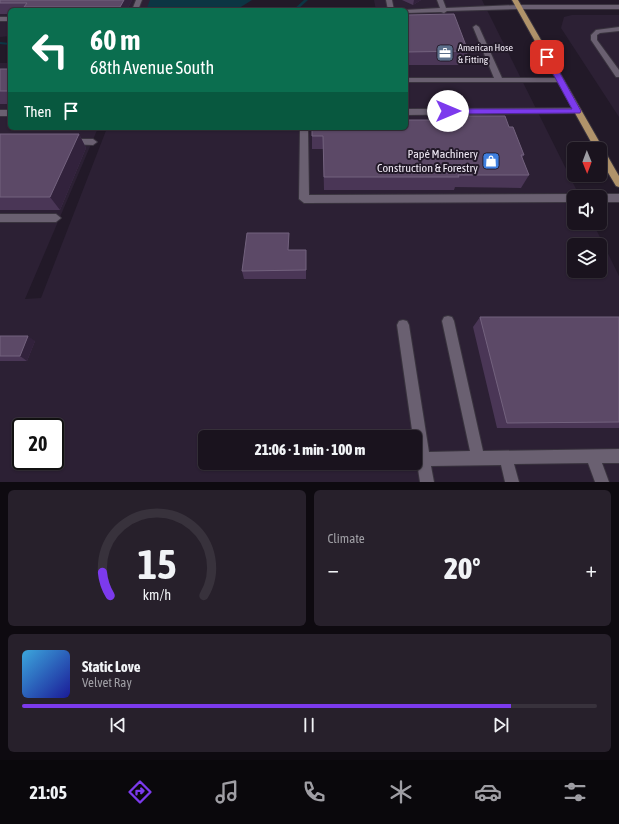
<!DOCTYPE html>
<meta charset="utf-8">
<style>
:root{--surface:#1a131e;--page:#27202b;--text:#f1f3f6;--muted:#9f9ea4;--line:#38323c;--accent:#7c3aed}
body{margin:0;font-family:"Asap Condensed",sans-serif;background:var(--page);color:var(--text);height:100vh;display:flex;flex-direction:column;font-size:15px;white-space:nowrap}
*{box-sizing:border-box;margin:0}
p{font-size:13px;color:var(--muted)}
.icon{flex:none;width:22px;height:22px;fill:none;stroke:currentColor;stroke-width:2;stroke-linecap:round;stroke-linejoin:round}
.map{position:relative;height:482px;overflow:hidden}
.drawer{display:flex;flex-direction:column;gap:8px;padding:8px;background:#0e0a10;flex:1}
.drawer>*{flex:none}
.banner{position:absolute;left:8px;top:8px;width:400px;height:122px;border-radius:6px;box-shadow:0 1px 3px #0004,0 0 0 1px var(--line);background:#0b6e4f;color:#fff;overflow:hidden}
.needle{width:26px;rotate:179deg}
.buttons{position:absolute;left:567px;top:142px;display:grid;gap:8px}
.buttons a{display:grid;place-items:center;width:40px;height:40px;border-radius:6px;background:var(--surface);box-shadow:0 1px 3px #0004,0 0 0 1px var(--line);font-size:20px}
.speed{position:absolute;left:12px;top:418px;display:flex;gap:8px;font-size:20px;font-weight:700;text-align:center}
.speed>*{display:grid;place-content:center;width:52px;height:52px;border-radius:50%;background:var(--surface);box-shadow:0 1px 3px #0004,0 0 0 1px var(--line);line-height:1}
.speed .limit{border:2px solid #111;border-radius:6px;background:#fff;color:#111}
.pin{position:absolute;display:grid;place-items:center;width:34px;height:34px;color:#fff;margin:-17px;border-radius:8px;box-shadow:0 2px 6px #0006}
.me{position:absolute;width:44px;margin:-22px;rotate:90deg;stroke-linejoin:round;filter:drop-shadow(0 0 3px #0008)}
.turn{display:flex;align-items:center;gap:14px;height:84px;padding:0 16px;font-size:18px}
.turn .icon{width:52px;height:52px;stroke-width:2.5}
.turn b{display:block;font-size:28px;line-height:34px}
.then{display:flex;align-items:center;height:38px;padding:0 16px;background:#0003;gap:8px;font-size:15px}
.big{font-size:30px;font-weight:800;line-height:1.1}
.drawer .card{flex:1;display:flex;flex-direction:column;justify-content:center;gap:6px;min-width:0;padding:0 14px;border-radius:6px;background:var(--page)}
.drawer .dial{align-items:center;gap:0}
.dial svg{height:104px;overflow:visible;fill:none;stroke:var(--line);stroke-width:7;stroke-linecap:round;text-anchor:middle}
.dial text{fill:var(--text);stroke:none}
.song{display:flex;align-items:center;gap:12px}
.cover{width:48px;height:48px;border-radius:6px;background:linear-gradient(135deg,hsl(200 70% 55%),hsl(240 70% 35%))}
.played{height:4px;border-radius:2px;background:linear-gradient(90deg,var(--accent) 85%,var(--line) 85%)}
.keys{display:flex;justify-content:space-around;direction:ltr}
.heat{display:flex;justify-content:space-between;align-items:center;font-size:22px;direction:ltr}
.drawer .tiles{flex:1;display:grid;gap:8px;grid-template-columns:1fr 1fr}
.card:last-child{grid-column:span 2}
.trip{position:absolute;left:198px;top:430px;width:224px;height:40px;border-radius:6px;background:var(--surface);box-shadow:0 1px 3px #0004,0 0 0 1px var(--line);font-weight:800;line-height:40px;text-align:center}
.menu{display:flex;height:64px;justify-content:space-around;align-items:center;background:#0a080c;color:var(--muted)}
.menu .icon{width:28px;height:28px}
.menu .current{color:var(--accent)}
.menu b{font-size:18px;color:var(--text)}
.map>svg:first-child{display:block}
.built{fill:#2c2034;fill-rule:evenodd}
.water{fill:#0c3543}
.lines{fill:none;stroke-linecap:round;stroke-linejoin:round}
.stream{fill:#0c3543;fill-rule:evenodd}
.minor-casing{stroke:#39333e;stroke-width:2}
.major-casing{stroke:#39333e;stroke-width:2}
.minor{fill:#6a6071;fill-rule:evenodd}
.major{fill:#b0936a;fill-rule:evenodd}
.wall{fill:#4a3656}
.shaded-wall{fill:#32223c}
.building{fill:#5c4967;stroke:#73627e}
.route{fill:#7c3aed;stroke:#51269a}
.labels{text-anchor:middle;dominant-baseline:central;stroke-width:4;stroke-linejoin:round;paint-order:stroke}
.far-poi-label{font-size:10px;fill:#f1ebf6;stroke:#221928;text-anchor:start}
.poi-label{font-size:12px;fill:#f1ebf6;stroke:#221928;text-anchor:end}
</style>
<div class="map">
<svg width="619" height="482" viewBox="0 0 619 482">
<rect width="100%" height="100%" fill="#221928"/>
<path class="built" d="M0,0H162L159,10H10V36L0,37Z
M374,0H482L580,197H574V223H593L619,276V482H0V63H10V128H98L25,299L41,298L107,128H406V10H376ZM574,245H600V271H574ZM21,427H55V461H21ZM205,437H415V463H205Z
M572,15H619V117L561,28L564,17Z"/>
<path class="water" d="M150,0H252L236,10H146Z"/>
<g class="lines">
<path class="stream" d="M304,0H308L297,10H293Z
M0,42L10,43V45L0,44Z"/>
<g class="minor-casing">
<path id="minor" d="M136,0H142L138,10H132Z
M386,0H392L394,10H388Z
M437,0H443L446,8L519,5H619V9H519L447,11L444,13L441,12L406,13V10H404L440,8Z
M0,17H10V21H0Z
M476,25L479,27L502,78H560L564,80L560,82H406V78H494L473,27Z
M619,27V31L600,33L597,35V40L619,70V77H616L591,40V35L596,30Z
M577,108L580,109V113L406,115V109Z
M0,110H10V116H0Z
M300,128H308L309,195L574,194L578,197H574V202L304,203L299,199Z
M69,139H93L97,142L93,145L66,144V140Z
M600,194H619V202H600V197H596Z
M0,214H56L61,218L56,222H0Z
M448,316L452,317L454,321L483,451L619,449V463H602L609,482H595L588,463L514,464L519,482H505L501,465L431,466L434,482H420L415,450V437H413L397,325L399,321L403,320L407,321L409,325L429,452L470,451L442,321L444,317Z"/>
</g>
<g class="major-casing">
<path id="major" d="M512,0H518L619,176V187L616,186L600,159V149H595Z"/>
</g>
<use href="#minor" class="minor"/>
<use href="#major" class="major"/>
</g>
<path class="wall" d="M0,0H132L127,10H10V14H0Z
M402,0H421L413,5Z
M406,15L468,51L464,65H406Z
M0,69H10V104H0Z
M460,116L524,155L522,158L529,175L521,188L455,187L454,190H324L323,149H312V128L459,120Z
M0,134H79L86,148L60,210H0Z
M289,233V250H306V279H244L242,271Z
M480,317H619V428H497L473,327Z
M0,336L35,341L27,361H0Z"/>
<path class="shaded-wall" d="M124,0H132L127,10H121L120,7Z
M414,0H421L413,5Z
M79,134L86,148L60,210L50,197Z
M289,233V260L288,250Z
M28,336L35,341L27,361L20,356Z"/>
<path class="building" d="M0,0H124L120,7H24L27,3H0Z
M454,14L468,51L406,52V15Z
M0,69H10V91H0Z
M460,116H505L509,127H513L524,155H521L529,175H458L459,177H324L323,136H312V128H406V120H461Z
M0,134H79L50,197H0Z
M247,233H289L288,250H306V270L242,271Z
M480,317H619V422L507,423Z
M0,336H28L20,356H0Z"/>
<path class="route" d="M545,56L551,57L581,111L580,113L448,114L444,111L448,109H572L544,57Z"/>
<defs>
<g id="office-square" transform="scale(0.9)"><rect x="-9" y="-9" width="18" height="18" rx="4" fill="#5c6f8a" stroke="#221928"/><path d="M-6-3h4V-5.5h4V-3h4V5H-6ZM-1-4.5V-3h2v-1.5ZM-6 0V1H6V0Z" fill="#fff"/></g>
<g id="shop-square" transform="scale(0.9)"><rect x="-9" y="-9" width="18" height="18" rx="4" fill="#3f7fe0" stroke="#221928"/><path d="M-5-2.5h2.3a2.7 3.5 0 0 1 5.4 0H5L5.5 6h-11ZM-1.5-2.5h3a1.5 2.3 0 0 0-3 0Z" fill="#fff"/></g>
</defs>
<g fill-rule="evenodd">
<use href="#office-square" x="445" y="53"/>
<use href="#shop-square" x="491" y="161"/>
</g>
<g class="labels">
<g class="far-poi-label">
<text x="458" y="47">American Hose<tspan x="458" dy="12">&amp; Fitting</tspan></text>
</g>
<g class="poi-label">
<text x="478" y="154">Papé Machinery<tspan x="478" dy="14">Construction &amp; Forestry</tspan></text>
</g>
</g>
</svg>
<div class="buttons">
<a><svg class="needle" viewBox="-14 -14 28 28"><path d="M0-13l5 13h-10z" fill="#e53935"/><path d="M0 13l5-13h-10z" fill="#9f9ea4"/></svg></a>
<a><svg class="icon" aria-label="sound" viewBox="0 0 24 24"><path d="M4 9h4l5-4v14l-5-4H4zM17 9q2 3 0 6"/></svg></a>
<a><svg class="icon" aria-label="layers" viewBox="0 0 24 24"><path d="M12 4l9 5-9 5-9-5zM3 14l9 5 9-5"/></svg></a>
</div>
<div class="speed"><div class="limit">20</div></div>
<div class="pin" style="left:547px;top:57px;background:#d93025"><svg class="icon" aria-label="arrive" viewBox="0 0 24 24"><path d="M6 21V4h12l-3 4 3 4H6"/></svg></div>
<svg class="me" style="left:448px;top:111px" viewBox="-20 -20 40 40"><circle r="19" fill="#fff"/><path d="M0-13L10 11 0 6-10 11z" fill="#7c3aed"/></svg>
<div class="trip">21:06 · 1 min · 100 m</div>
<div class="banner">
<div class="turn"><svg class="icon" aria-label="left" viewBox="0 0 24 24"><path d="M17 20v-9H6M10 6l-5 5 5 5"/></svg><div><b>60 m</b>68th Avenue South</div></div>
<div class="then">Then<svg class="icon" aria-label="arrive" viewBox="0 0 24 24"><path d="M6 21V4h12l-3 4 3 4H6"/></svg></div>
</div>
</div>
<section class="drawer">
<div class="tiles">
<div class="card dial"><svg viewBox="0 0 100 80">
<path d="M14 69A42 42 0 1 1 86 69"/>
<path d="M14 69A42 42 0 0 1 8 51" stroke="#7c3aed"/>
<text x="50" y="56" font-size="32" font-weight="700">15</text>
<text x="50" y="72" font-size="11">km/h</text>
</svg></div>
<div class="card"><p>Climate</p>
<div class="heat"><a>−</a><b class="big">20°</b><a>+</a></div>
</div>
<div class="card">
<div class="song"><i class="cover"></i><div><b>Static Love</b><p>Velvet Ray</p></div></div>
<div class="played"></div>
<div class="keys"><svg class="icon" aria-label="previous" viewBox="0 0 24 24"><path d="M18 5L8 12l10 7zM5 5v14"/></svg><svg class="icon" aria-label="pause" viewBox="0 0 24 24"><path d="M8 5v14M16 5v14"/></svg><svg class="icon" aria-label="next" viewBox="0 0 24 24"><path d="M6 5l10 7-10 7zM19 5v14"/></svg></div>
</div>
</div>
</section>
<nav class="menu">
<b>21:05</b>
<svg class="icon current" aria-label="directions" viewBox="0 0 24 24"><path d="M12 3l9 9-9 9-9-9zM9 14v-3h6M13 9l2 2-2 2"/></svg>
<svg class="icon" aria-label="music" viewBox="0 0 24 24"><path d="M9 18V5l10-2v13"/><circle cx="6" cy="18" r="3"/><circle cx="16" cy="16" r="3"/></svg>
<svg class="icon" aria-label="phone" viewBox="0 0 24 24"><path d="M5 4h4l2 5-3 2q2 4 5 5l2-3 5 2v4C11 20 4 13 5 4z"/></svg>
<svg class="icon" aria-label="climate" viewBox="0 0 24 24"><path d="M12 3v18M4 7l16 10M4 17L20 7"/></svg>
<svg class="icon" aria-label="car" viewBox="0 0 24 24"><path d="M5 17H2v-5l4-1 3-4h7l3 4 3 1v5h-3M9 17h6M6 11h13"/><circle cx="7" cy="17" r="2"/><circle cx="17" cy="17" r="2"/></svg>
<svg class="icon" aria-label="filters" viewBox="0 0 24 24"><path d="M4 7h16M4 17h16"/><circle cx="9" cy="7" r="2"/><circle cx="15" cy="17" r="2"/></svg>
</nav>
